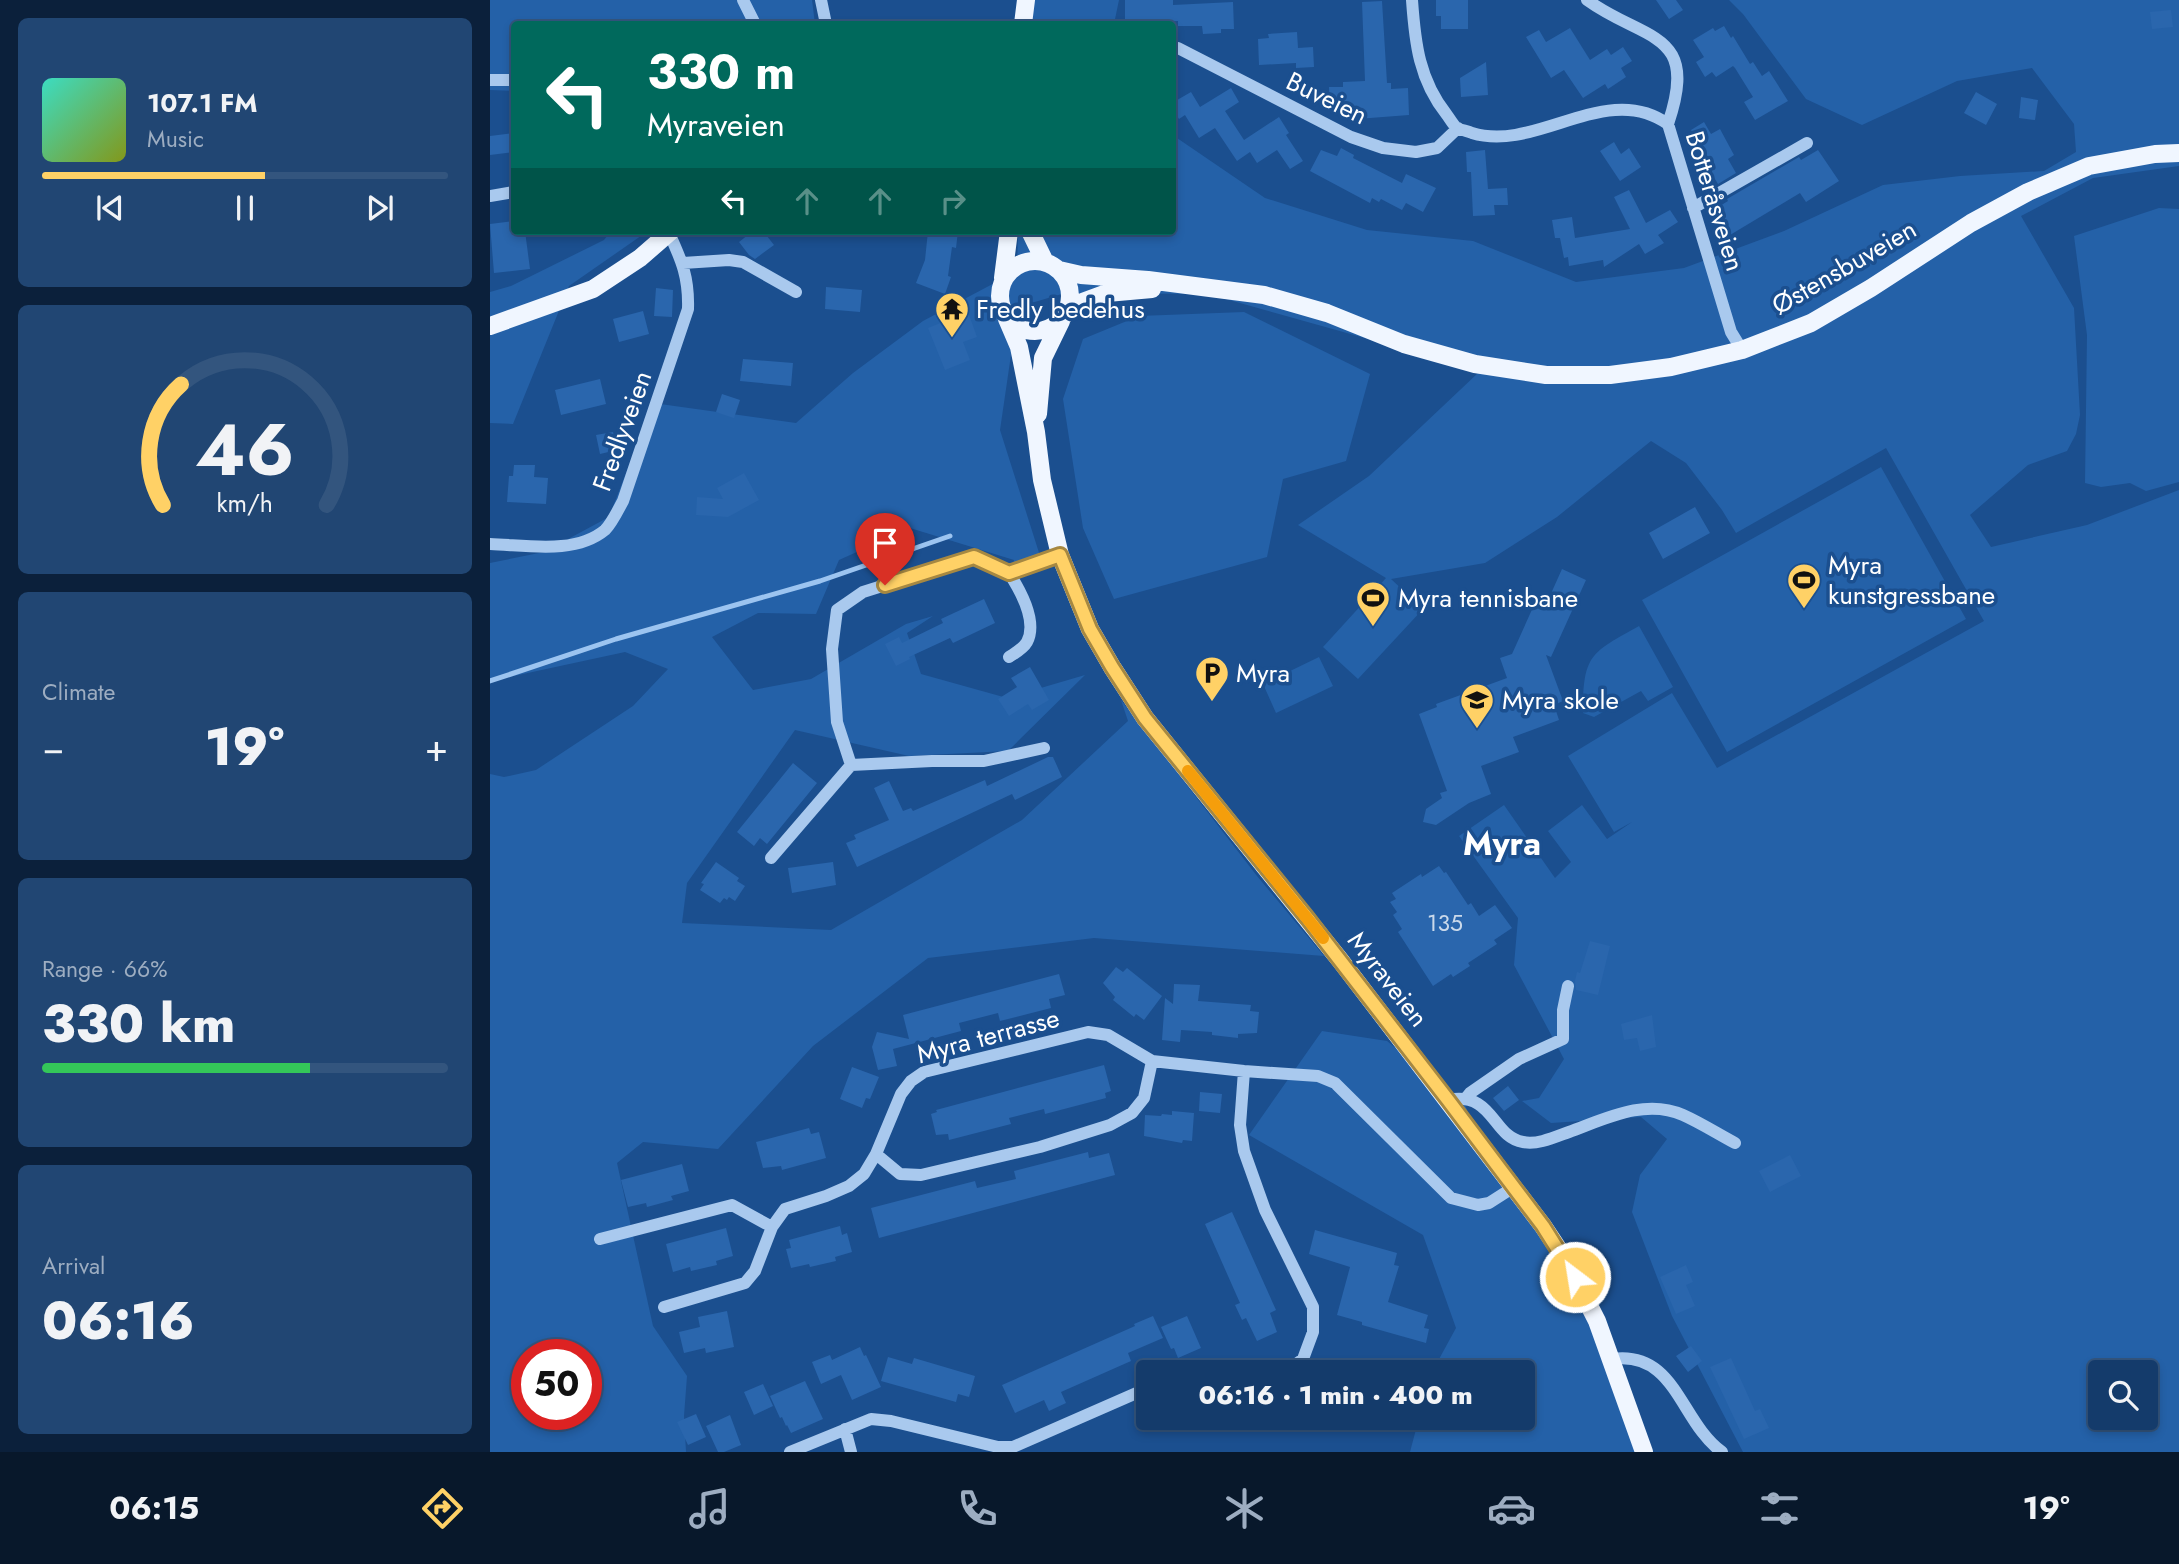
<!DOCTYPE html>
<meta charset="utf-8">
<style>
:root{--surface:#143b6b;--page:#214673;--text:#f1f3f6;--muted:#9dadc1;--line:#33557e;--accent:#ffd166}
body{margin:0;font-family:Jost,sans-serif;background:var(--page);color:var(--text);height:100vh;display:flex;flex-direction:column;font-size:26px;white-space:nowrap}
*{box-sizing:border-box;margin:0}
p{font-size:23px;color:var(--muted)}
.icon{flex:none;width:38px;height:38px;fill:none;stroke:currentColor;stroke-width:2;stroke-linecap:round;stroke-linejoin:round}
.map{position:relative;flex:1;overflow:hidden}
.panel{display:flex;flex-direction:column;gap:18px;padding:18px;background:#0b203b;width:490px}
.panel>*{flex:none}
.guide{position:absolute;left:21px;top:21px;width:665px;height:214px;border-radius:7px;box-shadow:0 4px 10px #0003,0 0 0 2px var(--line);background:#00695c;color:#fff;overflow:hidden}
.tools{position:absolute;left:1598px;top:1360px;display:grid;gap:14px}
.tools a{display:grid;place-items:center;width:70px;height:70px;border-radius:7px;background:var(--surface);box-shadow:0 4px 10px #0003,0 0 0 2px var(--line);font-size:35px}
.speed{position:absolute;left:21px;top:1339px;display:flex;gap:14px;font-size:35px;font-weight:700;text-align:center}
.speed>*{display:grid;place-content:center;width:91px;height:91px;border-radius:50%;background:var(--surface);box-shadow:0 4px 10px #0003,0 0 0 2px var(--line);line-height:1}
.speed .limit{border:10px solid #d22;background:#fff;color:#111}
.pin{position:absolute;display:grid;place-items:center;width:60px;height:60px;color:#fff;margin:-72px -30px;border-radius:50% 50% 50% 0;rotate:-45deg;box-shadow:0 0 7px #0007}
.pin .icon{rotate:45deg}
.me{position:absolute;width:77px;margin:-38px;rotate:329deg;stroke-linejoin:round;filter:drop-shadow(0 0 5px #0008)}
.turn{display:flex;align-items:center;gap:24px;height:147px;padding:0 21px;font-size:32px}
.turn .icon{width:91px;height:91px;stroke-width:2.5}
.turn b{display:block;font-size:49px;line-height:60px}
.lanes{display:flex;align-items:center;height:66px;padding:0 21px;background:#0003;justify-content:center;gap:35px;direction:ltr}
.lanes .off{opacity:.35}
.big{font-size:52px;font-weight:800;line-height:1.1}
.panel .card{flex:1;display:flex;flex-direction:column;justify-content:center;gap:10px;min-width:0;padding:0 24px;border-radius:10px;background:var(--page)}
.panel .dial{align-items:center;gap:0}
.dial svg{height:182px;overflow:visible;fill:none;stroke:var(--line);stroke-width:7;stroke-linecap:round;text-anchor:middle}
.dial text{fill:var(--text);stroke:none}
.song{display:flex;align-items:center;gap:21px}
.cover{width:84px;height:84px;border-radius:10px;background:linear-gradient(135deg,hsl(170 70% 55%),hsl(70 70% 35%))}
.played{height:7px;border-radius:4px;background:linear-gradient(90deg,var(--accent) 55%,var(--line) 55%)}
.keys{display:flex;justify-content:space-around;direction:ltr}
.heat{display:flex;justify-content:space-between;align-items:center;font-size:38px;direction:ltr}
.charge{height:10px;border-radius:5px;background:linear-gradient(90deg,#34c759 66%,var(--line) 0)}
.trip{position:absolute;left:646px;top:1360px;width:399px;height:70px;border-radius:7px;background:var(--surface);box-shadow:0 4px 10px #0003,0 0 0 2px var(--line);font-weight:800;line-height:70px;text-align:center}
.tab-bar{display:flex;height:112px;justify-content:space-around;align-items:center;background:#08182b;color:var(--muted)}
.tab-bar .icon{width:49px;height:49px}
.tab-bar .active{color:var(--accent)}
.tab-bar b{font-size:32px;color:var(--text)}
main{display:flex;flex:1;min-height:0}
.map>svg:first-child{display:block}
.green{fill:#2461a8;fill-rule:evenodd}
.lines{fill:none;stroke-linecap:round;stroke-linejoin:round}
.stream{stroke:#9cc4f0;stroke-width:5}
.building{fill:#2a66ad}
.minor{stroke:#a9c9ee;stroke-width:12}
.major{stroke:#f0f6ff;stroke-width:18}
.route-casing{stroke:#a68842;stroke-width:18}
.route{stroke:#ffd166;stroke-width:12}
.slow{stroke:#f59e0b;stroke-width:12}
.labels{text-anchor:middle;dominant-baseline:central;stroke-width:7;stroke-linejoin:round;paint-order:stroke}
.number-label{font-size:23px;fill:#cad9ea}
.street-label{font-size:26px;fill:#fff;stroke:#1b4f8f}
.poi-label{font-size:26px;fill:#fff;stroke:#1b4f8f;text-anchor:start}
.district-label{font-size:33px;font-weight:bold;fill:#fff;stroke:#1b4f8f}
</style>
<main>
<section class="panel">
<div class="card">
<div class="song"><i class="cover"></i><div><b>107.1 FM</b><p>Music</p></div></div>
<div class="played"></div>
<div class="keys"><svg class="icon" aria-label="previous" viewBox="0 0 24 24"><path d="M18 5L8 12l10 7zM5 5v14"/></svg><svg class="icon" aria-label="pause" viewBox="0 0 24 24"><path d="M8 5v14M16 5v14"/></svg><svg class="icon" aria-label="next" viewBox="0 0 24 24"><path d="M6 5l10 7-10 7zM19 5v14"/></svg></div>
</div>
<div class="card dial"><svg viewBox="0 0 100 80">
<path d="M14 69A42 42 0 1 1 86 69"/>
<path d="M14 69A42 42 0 0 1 22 16" stroke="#ffd166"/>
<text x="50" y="56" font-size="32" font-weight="700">46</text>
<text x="50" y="72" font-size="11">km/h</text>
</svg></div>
<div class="card"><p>Climate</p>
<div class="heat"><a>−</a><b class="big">19°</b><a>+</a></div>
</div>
<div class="card"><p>Range · 66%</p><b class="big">330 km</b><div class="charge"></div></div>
<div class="card"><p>Arrival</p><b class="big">06:16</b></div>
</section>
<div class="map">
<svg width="1689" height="1452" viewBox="0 0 1689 1452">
<rect width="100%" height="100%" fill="#1b4f8f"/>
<path class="green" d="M0,0H322L325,24H24V91L0,90Z
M538,0H629L624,24H536Z
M1239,0H1689V166L1603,178L1531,216L1584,308L1590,415L1586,434L1577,451L1538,465L1480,515L1501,547L1597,525L1689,490V1452H1253L1182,1316L1142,1212L1150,1175L1177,1139L1151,1117L1061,1123L1032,1101L1049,1098L1074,1059L1024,965L1028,918L969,836L1014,805L1065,878L1081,862L1058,831L1092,805L1117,839L1142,822L1124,832L1078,756L1182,693L1227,768L1494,621L1396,448L1246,533L1232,510L1196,463L1161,441L1067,517L995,563L901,579L933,609L868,679L833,647L896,578L808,525L879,476L988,373L914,349L718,294L575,293L528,307L510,430L551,559L522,568L524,560L420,528L349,560L326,614L268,613L222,637L263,690L321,679L416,624L443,616L417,633L431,674L517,698L595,675L518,751L419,756L305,730L197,883L192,923L341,930L532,820L638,721L631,700L767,876L834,956L604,938L438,958L323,1046L228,1149L153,1142L127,1163L163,1326L197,1376L194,1416L196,1452H0V774L14,777L46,770L143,706L178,669L135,652L0,681V563L54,552L119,517L163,403L306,423L363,373L433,321L527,271L528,231H682L683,96L687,99V138L775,198L877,230L983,241L1086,282L1194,268L1294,231L1393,185L1470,176L1554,171L1586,152L1584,124L1542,68L1467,81L1372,125L1316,99L1253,14ZM37,1354H96V1414H37ZM1610,1372H1656V1418H1610Z
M1669,208L1689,209V482L1656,491L1640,483L1611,487L1595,483L1597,335L1584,236Z
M121,231H158L79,286L23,424L0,423V292L21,286L114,240Z
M754,312L880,374L856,461L793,479L777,557L624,599L593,528L573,399L593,339L649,316Z
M1391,467L1476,619L1237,752L1152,600Z
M1149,626L1183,687L1158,701L1151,691L1104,717L1093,713C1093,654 1101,653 1149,626Z
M829,657L843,686L786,713L773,684Z
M832,1031L897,1041L975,1105L983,1124L1093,1302L1155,1452H920L929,1418H1032V1372H942L966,1328L933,1235L759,1135Z"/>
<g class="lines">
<path class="stream" d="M0,681L126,639L330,581L460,536"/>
</g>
<path class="building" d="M635,0H683V5L743,2L744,29H731V33L713,34L712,26H688V21L635,24Z
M946,0H978V29H951V16H946Z
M1166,0H1186L1193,10L1179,19Z
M892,1L897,83H901V89L918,88L919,115L854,120V110L840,111L839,87H853V82L875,81L872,2Z
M1681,10L1683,27L1662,29L1660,12Z
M1234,26L1241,38L1243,36L1260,64L1263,62L1272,76L1279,71L1298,101L1265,120L1254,102L1263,97L1245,68L1243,66L1226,77L1222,72L1215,77L1206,62L1214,57L1203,40L1223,28L1225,31Z
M1080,28L1100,60L1117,49L1121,55L1133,47L1142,61L1131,68L1136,77L1118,89L1115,84L1093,98L1074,70L1061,78L1036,37L1049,30L1056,42Z
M807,32L808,48L823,47L824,67L806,68V63L769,65L768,39L779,38L778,34Z
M996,62L998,95L971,97L970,78Z
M741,88L749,102L735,111L754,140L789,117L799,133L796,135L813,161L800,169L787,150L767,163L760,152L747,161L725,128L709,138L695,115L689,119L682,108V103L701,92L710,107Z
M1486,92L1507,104L1496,125L1474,113Z
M1531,97L1548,100L1545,120L1529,118Z
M1214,122L1221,134L1230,129L1244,155L1238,159L1246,173L1228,184L1220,171L1225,169L1201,130Z
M24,133V152L0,155V136Z
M1124,142L1131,154L1139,148L1151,167L1130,181L1110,151Z
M851,148L864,155L863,158L912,183L916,174L946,188L933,212L916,203L912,210L891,199L889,202L882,198L880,203L820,171L831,150L847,156Z
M995,150L998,189L1017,188L1018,205H1004L1005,215L983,216L981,172H977L976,152Z
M1328,150L1349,181L1316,202L1310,193L1240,235L1225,209L1238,201L1237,199L1309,157L1311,160Z
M1139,190L1156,223L1180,210L1188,222L1168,235L1174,243L1155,254L1149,244L1114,267L1113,260L1079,266L1078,257L1074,258L1070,238H1065L1062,220L1082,217L1085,238L1140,229L1124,197Z
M24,221V231H35L40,269L4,273L0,224Z
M263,231H273L284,245L265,259L259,255L249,242Z
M438,231H468L466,248L462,247L458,276L461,277L455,294L426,283L435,260Z
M336,287L372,290L370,312L335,309Z
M166,288L183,290L182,317L164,316Z
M153,311L159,334L129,342L123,319Z
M478,312L487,337L473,342L480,360L455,370L438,328Z
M253,359L303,363L301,386L250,381Z
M110,379L116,404L71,415L65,390Z
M232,394L250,400L244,418L226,412Z
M123,432L127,450L110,454L106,435Z
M24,465H45L44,477L58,478L56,504L17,502L19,476H23Z
M254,473L269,500L238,517L206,515L207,497L233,499L227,488Z
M1205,507L1220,533L1173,559L1159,533Z
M1072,569L1096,580L1061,657L1056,655L1073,701L1064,705L1069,720L1023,737L1029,752L991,766L1001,794L979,803L946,825L933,822L936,809L952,798L950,793L957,791L929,714L947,707L946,704L1017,678L1010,658L1022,654L1049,594L1059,598Z
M494,599L505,623L463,643L460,638L419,657L420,659L406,666L395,644L409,637L412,643L453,623L451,619Z
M540,667L559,700L542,710L538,704L519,716L508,699L527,687L521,678Z
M558,757H563L572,777L568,779L525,800L522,794L367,867L356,843L366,839L364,835L399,820L384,788L399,781L413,811L421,808L423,811L495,780L497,786Z
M303,763L327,783L277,844L270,838L264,846L247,832Z
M226,862L249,878L247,881L255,886L245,901L239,897L237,900L234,898L230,903L210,890L214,884L211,883Z
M343,862L346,885L302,893L298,868Z
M949,866L954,873L956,872L978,905L981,903L989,916L1005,905L1022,928L1004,940L1007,944L978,963L980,966L963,977L961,974L943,986L908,932L912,929L903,915L907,912L900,902L906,899L902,893L931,874L932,877Z
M1100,941L1120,946L1108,995L1086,990L1085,981L1087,972L1090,973Z
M626,967L633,972L637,968L672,996L654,1020L646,1014L644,1017L623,1000L625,997L613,983Z
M569,974L575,995L559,999L561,1008L510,1021L508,1013L469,1023L471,1031L403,1049L407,1066L388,1070L382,1047L387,1032L419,1039L413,1015Z
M684,984L710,985L708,1001L761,1005L760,1011L769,1012L767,1033L748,1034V1038L722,1035V1032L691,1030L690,1042L672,1040L675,998L683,1004Z
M1162,1015L1166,1047L1150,1051L1147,1038L1134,1040L1131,1024Z
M614,1065L621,1091L615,1093L616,1098L555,1114L554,1109L519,1118L521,1124L459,1140L458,1134L446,1135L441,1114L447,1112L446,1110Z
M362,1067L389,1077L380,1099L376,1098L372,1108L350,1099Z
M1018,1086L1029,1100L1014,1111L1003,1098Z
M710,1092L732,1094L730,1113L709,1111Z
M682,1111L704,1113L702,1141L693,1140L692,1143L654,1136L655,1115L671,1116L672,1114L682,1115Z
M319,1128L321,1134L329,1132L336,1158L292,1170L291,1166L273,1168L266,1142Z
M598,1152L599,1158L619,1153L625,1175L389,1238L381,1208L485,1181L487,1188L526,1179L524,1171Z
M1300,1155L1311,1176L1280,1192L1269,1171Z
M192,1164L199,1191L181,1196L183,1200L157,1207L156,1203L138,1207L131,1180Z
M742,1212L786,1310L780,1313L787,1332L767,1341L756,1318L752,1320L745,1305L750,1303L715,1224Z
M350,1226L352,1235L357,1233L362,1252L345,1257L346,1261L320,1267L319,1264L301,1268L296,1249L301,1248L299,1240Z
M236,1228L243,1256L226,1261L227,1265L201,1271L200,1267L183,1272L176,1244Z
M825,1230L907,1253L904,1265L909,1266L898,1302L938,1315L934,1328L939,1329L936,1343L872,1325V1322L847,1315L860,1267L819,1254Z
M1196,1265L1203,1282L1196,1285L1205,1306L1186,1314L1170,1277Z
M237,1311L244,1347L216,1353L215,1348L194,1353L189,1332L210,1327L208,1317Z
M663,1316L673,1338L638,1353L641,1361L571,1392L576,1403L559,1411L554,1400L525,1413L512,1385L645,1326L644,1324Z
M697,1316L711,1348L688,1358L684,1348L681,1349L671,1327Z
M1201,1346L1212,1361L1198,1372L1186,1356Z
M370,1347L374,1356L376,1355L391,1387L362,1400L351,1375L331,1384L322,1362L340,1355L342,1360Z
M398,1357L422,1364L424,1358L485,1376L479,1397L468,1394L466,1402L391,1381Z
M1241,1358L1265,1411L1270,1409L1279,1428L1254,1439L1220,1367Z
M315,1381L333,1419L301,1433L297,1425L296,1426L292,1417L290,1418L280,1396Z
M273,1384L283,1406L264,1415L254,1392Z
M206,1414L216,1437L198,1445L187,1422Z
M240,1415L251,1445L234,1452H228L216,1426Z"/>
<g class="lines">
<path class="minor" d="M253,0L265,24
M331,0L336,24
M922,0C925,43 929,80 957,115C960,119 963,125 967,128C971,130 978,131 982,133C1047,153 1116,80 1178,124L1241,332L1252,350
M1097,0C1155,42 1210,30 1178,124
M688,48L861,137L893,148L926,152L947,148L968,128
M0,80H24
M0,196L24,192
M1203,208L1317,143
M193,263L239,260L253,262L306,292
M0,544C36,545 85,555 115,530C122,523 128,510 133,501L198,309C199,278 192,261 179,233
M519,573C530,590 548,621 537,642C533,649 525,653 519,657
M554,748L494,761H442L361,765L347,722L342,649L347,610L373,592L484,557L519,573L570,555
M281,858L361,765
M662,1061L754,1071L828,1076L845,1083L961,1198L988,1205L999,1203L1024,1187
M754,1071L750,1125L754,1151L775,1210L823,1307V1332L813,1359L795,1372
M976,1098L980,1093L1029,1059L1073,1039V1010L1078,986
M958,1100C1004,1091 1002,1137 1033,1142C1048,1145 1065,1137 1079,1132C1115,1119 1155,1098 1193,1115C1211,1123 1228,1134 1245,1143
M110,1239L242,1205L282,1227
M174,1307L255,1283L265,1271L282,1227L295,1209L336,1196L359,1186L374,1174L386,1154L411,1094L421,1081L434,1072L598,1032L618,1035L662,1061L654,1098L642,1113L620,1125L550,1147L431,1175L410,1174L386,1154
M1122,1359C1186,1350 1190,1422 1232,1452
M355,1429L361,1452
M300,1452L381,1419L401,1421L508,1447H523L658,1388"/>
<path class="major" d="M533,24L536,0
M540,231L555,262
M510 296a35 35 0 1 1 70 0a35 35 0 1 1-70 0Z
M569,270L591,275L658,280L774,295L837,313L914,344L985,364L1056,375H1120L1181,367L1252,350L1321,323L1381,288L1481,223L1538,192L1599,166L1665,154L1689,153
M513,278L519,231
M579,307L617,293L662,289
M517,319L529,347L546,432L552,480L570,555L600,629L622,667L655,718L850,960L1053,1226L1077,1262L1107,1321L1154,1452
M0,326L103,289L150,258L181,231
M548,414L553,358L571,321"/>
</g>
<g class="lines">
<g class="route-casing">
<path id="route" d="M395,585L484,557L519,573L570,555L600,629L622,667L655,718L818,919L958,1100L1053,1226L1085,1277"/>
</g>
<use href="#route" class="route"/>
<path class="slow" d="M698,771L833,938"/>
</g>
<defs>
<g id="temple-pin" transform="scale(1.75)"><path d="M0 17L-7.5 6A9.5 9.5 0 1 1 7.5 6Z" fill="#ffd166" stroke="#1b4f8f"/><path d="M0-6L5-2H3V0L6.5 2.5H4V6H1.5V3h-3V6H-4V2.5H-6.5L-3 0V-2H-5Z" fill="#111"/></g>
<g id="stadium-pin" transform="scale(1.75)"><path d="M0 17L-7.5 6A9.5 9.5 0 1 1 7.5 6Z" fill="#ffd166" stroke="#1b4f8f"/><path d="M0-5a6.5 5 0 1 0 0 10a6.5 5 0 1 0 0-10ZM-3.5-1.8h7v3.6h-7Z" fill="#111"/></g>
<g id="parking-pin" transform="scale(1.75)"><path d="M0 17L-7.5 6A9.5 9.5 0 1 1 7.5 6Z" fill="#ffd166" stroke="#1b4f8f"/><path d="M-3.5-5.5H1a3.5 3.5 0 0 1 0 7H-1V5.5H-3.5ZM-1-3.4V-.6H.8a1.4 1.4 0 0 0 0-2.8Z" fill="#111"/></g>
<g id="school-pin" transform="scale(1.75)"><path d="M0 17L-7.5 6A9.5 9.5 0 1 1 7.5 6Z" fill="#ffd166" stroke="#1b4f8f"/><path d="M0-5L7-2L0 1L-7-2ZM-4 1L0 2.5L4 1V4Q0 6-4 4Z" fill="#111"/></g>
</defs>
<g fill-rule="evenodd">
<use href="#temple-pin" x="462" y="309"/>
<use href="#stadium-pin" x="1314" y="580"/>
<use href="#stadium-pin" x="883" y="598"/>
<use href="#parking-pin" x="722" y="673"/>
<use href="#school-pin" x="987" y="700"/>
</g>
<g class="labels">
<g class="number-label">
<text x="955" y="923">135</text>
</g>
<g class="street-label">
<text transform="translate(837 98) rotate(26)">Buveien</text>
<text transform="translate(1225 201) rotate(73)">Botteråsveien</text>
<text transform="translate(1354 267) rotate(-30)">Østensbuveien</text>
<text transform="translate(132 431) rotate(-70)">Fredlyveien</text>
<text transform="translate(898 979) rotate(52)">Myraveien</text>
<text transform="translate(498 1036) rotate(-15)">Myra terrasse</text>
</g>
<g class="poi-label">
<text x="486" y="309">Fredly bedehus</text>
<text x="1338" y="565">Myra<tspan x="1338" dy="30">kunstgressbane</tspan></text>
<text x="908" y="598">Myra tennisbane</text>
<text x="746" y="673">Myra</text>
<text x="1012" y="700">Myra skole</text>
</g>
<g class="district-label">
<text x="1012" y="843">Myra</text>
</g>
</g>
</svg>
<div class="tools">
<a><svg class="icon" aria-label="search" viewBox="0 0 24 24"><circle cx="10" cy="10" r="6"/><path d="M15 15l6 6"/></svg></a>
</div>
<div class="speed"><div class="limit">50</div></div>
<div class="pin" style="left:395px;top:585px;background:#d93025"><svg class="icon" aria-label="arrive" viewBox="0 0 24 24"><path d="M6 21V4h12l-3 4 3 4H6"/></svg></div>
<svg class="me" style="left:1085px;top:1277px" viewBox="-20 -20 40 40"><circle r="17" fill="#ffd166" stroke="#fff" stroke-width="3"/><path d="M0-11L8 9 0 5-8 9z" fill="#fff"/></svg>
<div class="trip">06:16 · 1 min · 400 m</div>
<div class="guide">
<div class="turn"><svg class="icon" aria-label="left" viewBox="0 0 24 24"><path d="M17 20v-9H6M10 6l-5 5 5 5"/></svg><div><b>330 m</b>Myraveien</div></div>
<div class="lanes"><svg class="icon" aria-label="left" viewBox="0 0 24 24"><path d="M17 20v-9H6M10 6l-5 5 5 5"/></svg><svg class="icon off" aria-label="ahead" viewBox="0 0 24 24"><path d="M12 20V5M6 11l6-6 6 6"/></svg><svg class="icon off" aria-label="ahead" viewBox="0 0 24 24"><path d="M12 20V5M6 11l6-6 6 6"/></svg><svg class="icon off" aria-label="right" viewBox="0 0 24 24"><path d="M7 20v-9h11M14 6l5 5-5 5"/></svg></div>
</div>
</div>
</main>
<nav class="tab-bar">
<b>06:15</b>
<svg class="icon active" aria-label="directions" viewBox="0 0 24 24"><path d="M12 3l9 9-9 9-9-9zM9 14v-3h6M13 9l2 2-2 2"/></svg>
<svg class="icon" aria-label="music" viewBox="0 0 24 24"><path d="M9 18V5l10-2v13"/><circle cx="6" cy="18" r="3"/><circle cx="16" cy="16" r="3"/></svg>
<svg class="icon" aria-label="phone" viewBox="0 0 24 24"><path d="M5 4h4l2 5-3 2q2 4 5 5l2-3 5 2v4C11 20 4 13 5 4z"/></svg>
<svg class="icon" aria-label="climate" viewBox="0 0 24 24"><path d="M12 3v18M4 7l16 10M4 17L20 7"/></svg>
<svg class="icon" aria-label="car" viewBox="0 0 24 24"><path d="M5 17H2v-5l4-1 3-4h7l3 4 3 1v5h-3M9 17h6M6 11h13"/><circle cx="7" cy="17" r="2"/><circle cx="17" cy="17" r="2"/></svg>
<svg class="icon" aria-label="filters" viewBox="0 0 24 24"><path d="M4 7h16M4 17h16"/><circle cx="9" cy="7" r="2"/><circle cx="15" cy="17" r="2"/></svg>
<b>19°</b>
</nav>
